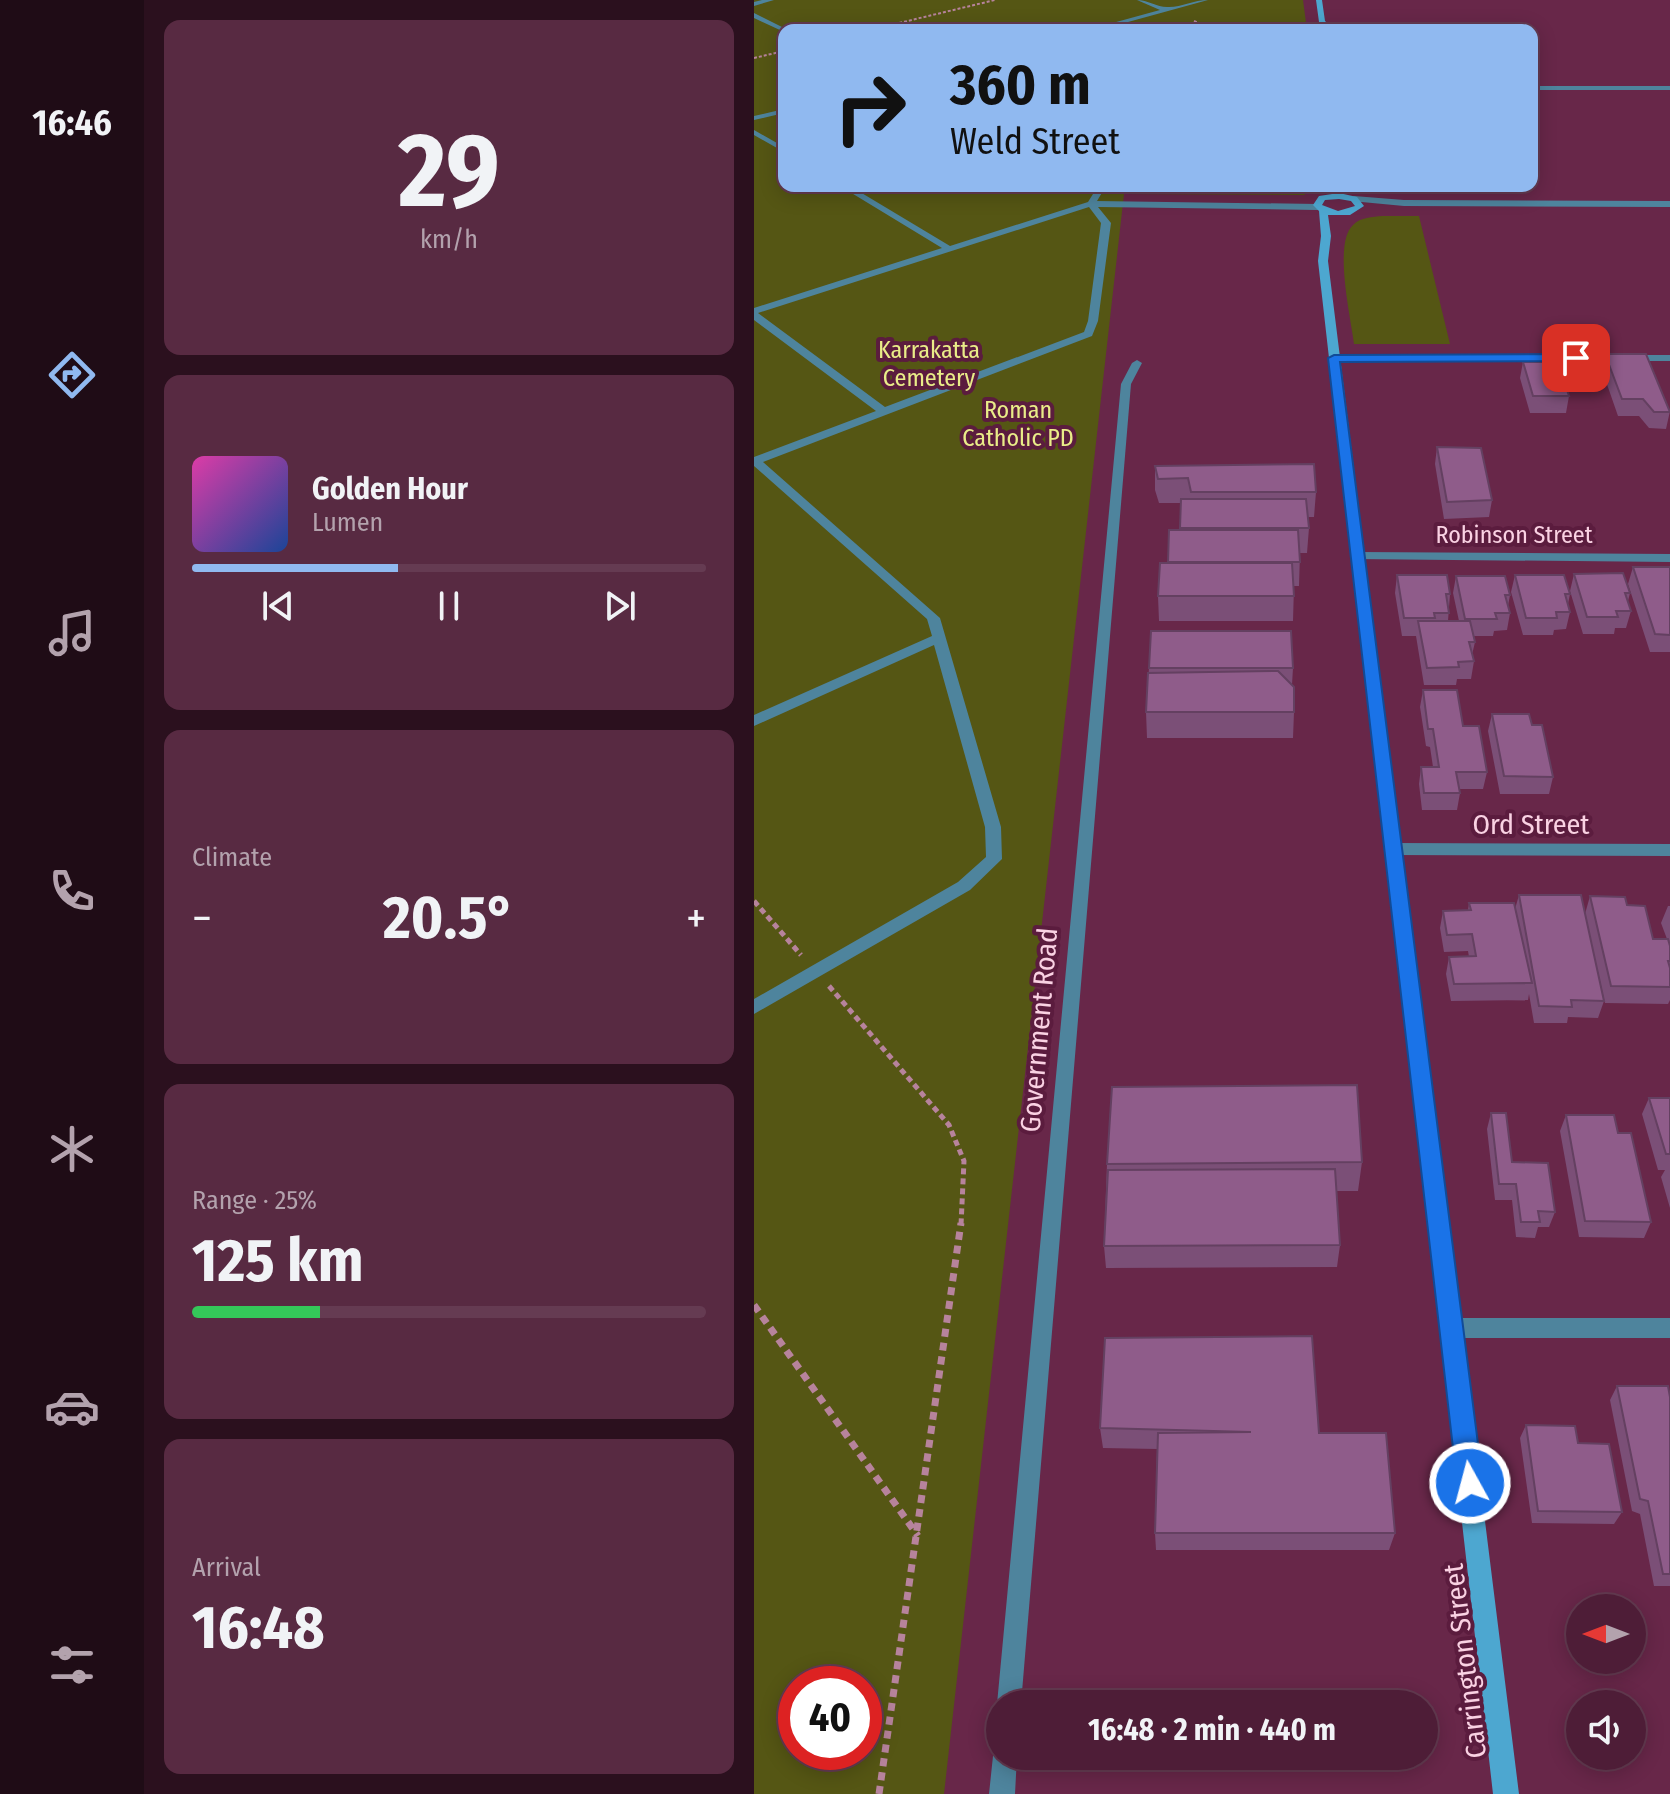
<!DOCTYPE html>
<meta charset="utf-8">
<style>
:root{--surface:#4e1d37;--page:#582a42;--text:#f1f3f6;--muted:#b3a2ad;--line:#653b52;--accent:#90b9f0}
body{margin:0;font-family:"Fira Sans Condensed",sans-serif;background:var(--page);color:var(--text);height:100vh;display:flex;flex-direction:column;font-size:30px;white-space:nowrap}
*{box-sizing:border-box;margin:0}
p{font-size:26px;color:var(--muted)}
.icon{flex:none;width:44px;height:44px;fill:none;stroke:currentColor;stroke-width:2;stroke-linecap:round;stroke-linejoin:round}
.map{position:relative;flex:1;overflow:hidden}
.side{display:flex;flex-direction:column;gap:20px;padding:20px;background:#2b101e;width:610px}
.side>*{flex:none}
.hud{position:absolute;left:24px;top:24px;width:760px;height:168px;border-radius:16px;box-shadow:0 4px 20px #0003,0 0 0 2px var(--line);background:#90b9f0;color:#111;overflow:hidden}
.needle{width:52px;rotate:270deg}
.controls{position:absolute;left:812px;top:1594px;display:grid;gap:16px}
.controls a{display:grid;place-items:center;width:80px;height:80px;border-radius:50%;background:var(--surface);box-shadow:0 4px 20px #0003,0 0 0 2px var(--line);font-size:40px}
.speed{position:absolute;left:24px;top:1666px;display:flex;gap:16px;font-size:40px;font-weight:700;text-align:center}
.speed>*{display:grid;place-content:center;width:104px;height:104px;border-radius:50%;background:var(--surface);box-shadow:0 4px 20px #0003,0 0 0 2px var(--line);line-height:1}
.speed .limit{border:12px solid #d22;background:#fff;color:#111}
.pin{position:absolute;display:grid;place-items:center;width:68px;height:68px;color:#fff;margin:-34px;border-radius:16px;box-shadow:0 4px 12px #0006}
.me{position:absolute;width:88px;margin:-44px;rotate:353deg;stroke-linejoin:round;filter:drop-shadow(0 0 6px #0008)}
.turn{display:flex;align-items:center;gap:28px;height:168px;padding:0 40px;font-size:36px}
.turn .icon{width:104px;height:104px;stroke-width:2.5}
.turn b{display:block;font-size:56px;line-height:68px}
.big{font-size:60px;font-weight:700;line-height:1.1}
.side .tile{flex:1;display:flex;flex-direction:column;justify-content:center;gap:12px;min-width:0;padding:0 28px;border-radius:16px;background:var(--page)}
.side .dial{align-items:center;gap:0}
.dial b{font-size:104px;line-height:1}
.song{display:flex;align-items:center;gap:24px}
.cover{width:96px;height:96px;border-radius:12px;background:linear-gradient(135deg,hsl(320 70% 55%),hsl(220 70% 35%))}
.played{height:8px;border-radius:4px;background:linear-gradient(90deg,var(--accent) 40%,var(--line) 40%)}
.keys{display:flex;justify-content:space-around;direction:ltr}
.heat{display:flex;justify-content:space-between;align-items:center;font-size:44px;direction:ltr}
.charge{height:12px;border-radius:6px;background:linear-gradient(90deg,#34c759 25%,var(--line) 0)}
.trip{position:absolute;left:232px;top:1690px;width:452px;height:80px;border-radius:40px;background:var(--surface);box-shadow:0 4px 20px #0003,0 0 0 2px var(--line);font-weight:700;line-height:80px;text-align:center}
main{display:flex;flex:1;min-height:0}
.tabs{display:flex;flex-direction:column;width:144px;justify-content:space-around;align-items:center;background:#1f0c16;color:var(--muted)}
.tabs .icon{width:56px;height:56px}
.tabs .on{color:var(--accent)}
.tabs b{font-size:36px;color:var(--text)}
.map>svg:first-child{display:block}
.green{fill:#555614;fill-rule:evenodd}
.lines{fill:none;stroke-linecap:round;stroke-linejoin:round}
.path-far2{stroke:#b7839c;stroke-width:2;stroke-dasharray:3 2;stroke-linecap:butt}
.path-far1{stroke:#b7839c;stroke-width:5;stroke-dasharray:6 4;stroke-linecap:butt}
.path{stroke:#b7839c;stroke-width:7;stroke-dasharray:8 6;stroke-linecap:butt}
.lane{fill:#4e849d;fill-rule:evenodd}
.street{fill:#4e849d;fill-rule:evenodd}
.secondary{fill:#4da7d0;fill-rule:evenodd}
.wall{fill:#7b4f77}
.building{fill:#8f5c8a;stroke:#644061;stroke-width:2}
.route{fill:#1a73e8;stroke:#114b97;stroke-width:2}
.labels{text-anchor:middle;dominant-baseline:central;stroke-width:8;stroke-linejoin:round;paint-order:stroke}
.far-park-label{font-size:24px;fill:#e9ec88;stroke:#5b1c3e}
.far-street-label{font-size:24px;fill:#fad2e3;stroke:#5b1c3e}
.street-label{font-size:28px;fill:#fad2e3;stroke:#5b1c3e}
</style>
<main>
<nav class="tabs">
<b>16:46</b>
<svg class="icon on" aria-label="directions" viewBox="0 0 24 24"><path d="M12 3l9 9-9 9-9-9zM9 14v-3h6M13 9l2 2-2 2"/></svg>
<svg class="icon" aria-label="music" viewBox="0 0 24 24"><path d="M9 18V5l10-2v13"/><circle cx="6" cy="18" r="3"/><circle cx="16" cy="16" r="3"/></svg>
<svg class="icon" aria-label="phone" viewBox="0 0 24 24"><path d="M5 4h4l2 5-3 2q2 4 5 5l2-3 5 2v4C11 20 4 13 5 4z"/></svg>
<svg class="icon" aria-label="climate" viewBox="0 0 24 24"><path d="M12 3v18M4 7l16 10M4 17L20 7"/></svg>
<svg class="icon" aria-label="car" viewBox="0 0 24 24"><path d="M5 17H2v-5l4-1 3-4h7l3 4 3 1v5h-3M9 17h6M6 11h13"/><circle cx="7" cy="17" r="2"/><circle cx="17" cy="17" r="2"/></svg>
<svg class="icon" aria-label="filters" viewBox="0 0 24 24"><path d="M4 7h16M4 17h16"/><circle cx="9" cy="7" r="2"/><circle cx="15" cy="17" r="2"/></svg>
</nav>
<section class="side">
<div class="tile dial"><b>29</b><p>km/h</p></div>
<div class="tile">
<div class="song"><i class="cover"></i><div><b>Golden Hour</b><p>Lumen</p></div></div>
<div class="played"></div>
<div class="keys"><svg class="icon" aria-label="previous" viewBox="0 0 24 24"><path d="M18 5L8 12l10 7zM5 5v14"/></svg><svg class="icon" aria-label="pause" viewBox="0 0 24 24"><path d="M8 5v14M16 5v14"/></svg><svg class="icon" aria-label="next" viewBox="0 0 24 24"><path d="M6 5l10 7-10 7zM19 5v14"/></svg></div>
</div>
<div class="tile"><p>Climate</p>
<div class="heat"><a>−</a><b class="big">20.5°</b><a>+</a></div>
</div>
<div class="tile"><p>Range · 25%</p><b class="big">125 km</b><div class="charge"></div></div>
<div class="tile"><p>Arrival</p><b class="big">16:48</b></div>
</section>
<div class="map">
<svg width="916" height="1794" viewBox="0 0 916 1794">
<rect width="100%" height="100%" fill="#682749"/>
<path class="green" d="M0,0H549L553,30H30V186H563L550,195L370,194L190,1794H0ZM42,1684H110V1752H42Z
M629,216H665L696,344H600C597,318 579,243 599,225C607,217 618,217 629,216Z"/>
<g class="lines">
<path class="path-far2" d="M440,21L461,30
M116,30L241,0
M0,58L30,51"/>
<path class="path-far1" d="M0,901L47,955
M75,986L195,1125L210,1161L207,1225"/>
<path class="path" d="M0,1305L164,1536
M125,1794L207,1223"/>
<path class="lane" d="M8,0H20L0,6V2Z
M383,0C394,0 404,8 415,7C428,7 440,0 454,0L345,30H333L406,10Z
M0,13L34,30L28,31L0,18Z
M30,109V113L0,120V116Z
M0,130L30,147V152L0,135Z
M86,186H96L196,246L334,202L344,186H352L343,201L564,204L568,207L564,210L344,207L357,223L344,321L338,336L9,462L186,618L247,827L248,859L216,890L0,1014V999L204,882L232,857L231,827L180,645L0,726V715L178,636L173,619L0,466V457L122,411L0,320V308L188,248ZM335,207L347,223L334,321L330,332L131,407L4,313Z"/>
<path class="street" d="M778,86H916V90H778Z
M600,196L650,200L916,201V207L650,206L597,201V197Z
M916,355V361H580L575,358L580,355Z
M383,360L388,363L377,384L267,1704H246V1712L243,1704L367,384L378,363Z
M604,552L916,554V562L600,559L598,556Z
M638,843L916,844V856L638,855L630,849Z
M698,1318H916V1338H698L691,1335L688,1328L691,1321Z
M246,1746V1756H263L261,1794H235L239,1756L242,1747Z"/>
<path class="secondary" d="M562,0H568L571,21L581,30H573L565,22Z
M585,193L603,197L610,206L596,215H574L577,236L574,261L765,1794H739L575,358L564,261L567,236L565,211L559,205L565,196ZM585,199L597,201L601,206L584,211L568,205L571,200Z"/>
</g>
<path class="wall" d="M851,354L916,411L912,429L895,428L885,416H864L848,370Z
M769,362L815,396L812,413H776L766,378Z
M683,447L738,500L735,517L690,519L681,464Z
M401,466L562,492L560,517H554L555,528L553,553H546L545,586H540L539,621H405L404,596L414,563L415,530H426L427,503H405L401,490Z
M879,567H916V652H896L874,584Z
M820,574L876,593L874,601L877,611L872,628H861L860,634H829L816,591Z
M643,575L696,594L694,621H705L699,593L702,576L756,595L754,606L756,613L753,630L740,631L739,636H719L721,642L718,655L720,661L717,679H703L702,685H670L662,636H648L641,593Z
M761,575L816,594L814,604L816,612L812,629L800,630L799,635H769L757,592Z
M395,668H539L538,685L540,712L539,738H393L392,712Z
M669,690L709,726L733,772L729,789H705L706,793L703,810H668L665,784L667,767H679L676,747L672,746L666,707Z
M738,714L778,725L799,777L795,794H746L734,731Z
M765,895L850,1001L844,1018L814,1017L813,1023H780L775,994L774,1000L697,1001L692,974L695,957H715L714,951L690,952L686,928L689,911L714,910L715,903L761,909Z
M836,896L873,905L899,939H913L907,923L914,906H916V1000L914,1004L851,1003L831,914Z
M895,1098H916V1208L907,1177L911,1170H904L888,1114Z
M737,1113L758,1162L801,1212L795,1227H784L781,1238L762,1237L758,1200H741L733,1129Z
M812,1115L897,1222L890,1238L825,1237L806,1131Z
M608,1162L604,1191H582L586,1245L583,1267L352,1268L350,1246L353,1164Z
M863,1386L916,1397V1586H900L886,1514L878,1511L856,1400Z
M772,1425L824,1443L868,1512L860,1524L778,1523L766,1438Z
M346,1428L565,1433L641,1533L635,1550H402L401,1533L403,1449L349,1448Z"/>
<path class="building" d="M851,354H892L916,412H900L889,399H868Z
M769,362H797L799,368H806L815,396H779Z
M683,447L727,448L738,500L693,502Z
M560,464L562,492H437L434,478L404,479L401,466Z
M427,499H552L555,528H426Z
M415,530H544L546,562H414Z
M406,563H538L540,596H404Z
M879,567H916V635L901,634Z
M869,573L876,593H871L877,611H862L864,617H833L820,574Z
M643,575H693L696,594H692L695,613H680L681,618H650Z
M761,575H810L816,594H811L816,612H802L803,618H772Z
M702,576H751L756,595H751L756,613H741L743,619H711Z
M664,621H716L721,642H715L720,661L704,662L705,667L673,668Z
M397,631H537L539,668H395Z
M524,671L540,687V712H392L394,673Z
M669,690H703L709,726H725L733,772H702L706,793H670L667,767H685L679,729H674Z
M738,714H775L778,725H788L799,777L750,776Z
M765,895H827L850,1001L817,1000L818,1007L785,1006Z
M836,896L871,897L873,905L891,906L899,939H914L916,946V961H914L916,968V987L857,986Z
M715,903H760L778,983L700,984L695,957L722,956L718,934L693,935L689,911L717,910Z
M603,1085L608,1162L353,1164L358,1087Z
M895,1098H916V1154H912Z
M737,1113H752L758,1162L794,1163L801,1212L784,1211L786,1222H767L762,1184H745Z
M812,1115H860L864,1133H877L897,1222L831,1221Z
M581,1169L586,1245L350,1246L354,1170Z
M558,1336L565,1433H632L641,1533H401L404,1433L497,1432L346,1428L351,1338Z
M863,1386H914L916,1397V1574H909L894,1501L886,1499Z
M772,1425L821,1426L824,1443L855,1444L868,1512L784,1511Z"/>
<path class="route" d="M822,354L828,358L826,361L586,362L729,1483L725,1492L716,1496L707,1492L703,1483L574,358L580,355Z"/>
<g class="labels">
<g class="far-park-label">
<text x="175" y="350">Karrakatta<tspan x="175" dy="28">Cemetery</tspan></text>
<text x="264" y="410">Roman<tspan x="264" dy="28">Catholic PD</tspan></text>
</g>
<g class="far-street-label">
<text x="760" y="535">Robinson Street</text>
</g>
<g class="street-label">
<text x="777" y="824">Ord Street</text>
<text transform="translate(285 1030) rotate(-85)">Government Road</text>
<text transform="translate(711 1661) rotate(-97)">Carrington Street</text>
</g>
</g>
</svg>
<div class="controls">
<a><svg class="needle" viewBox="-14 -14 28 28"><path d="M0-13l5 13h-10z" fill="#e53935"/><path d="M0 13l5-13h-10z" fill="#b3a2ad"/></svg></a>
<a><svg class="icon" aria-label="sound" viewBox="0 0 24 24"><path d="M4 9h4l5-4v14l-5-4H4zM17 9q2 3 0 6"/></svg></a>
</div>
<div class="speed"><div class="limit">40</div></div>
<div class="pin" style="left:822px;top:358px;background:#d93025"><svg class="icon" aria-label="arrive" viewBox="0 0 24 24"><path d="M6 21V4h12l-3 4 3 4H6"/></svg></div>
<svg class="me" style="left:716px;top:1483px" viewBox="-20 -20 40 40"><circle r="17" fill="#1a73e8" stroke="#fff" stroke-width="3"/><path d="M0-11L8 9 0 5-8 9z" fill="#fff"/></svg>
<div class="trip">16:48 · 2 min · 440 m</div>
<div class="hud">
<div class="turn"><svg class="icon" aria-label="right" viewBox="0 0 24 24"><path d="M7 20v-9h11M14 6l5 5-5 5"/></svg><div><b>360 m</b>Weld Street</div></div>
</div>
</div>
</main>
